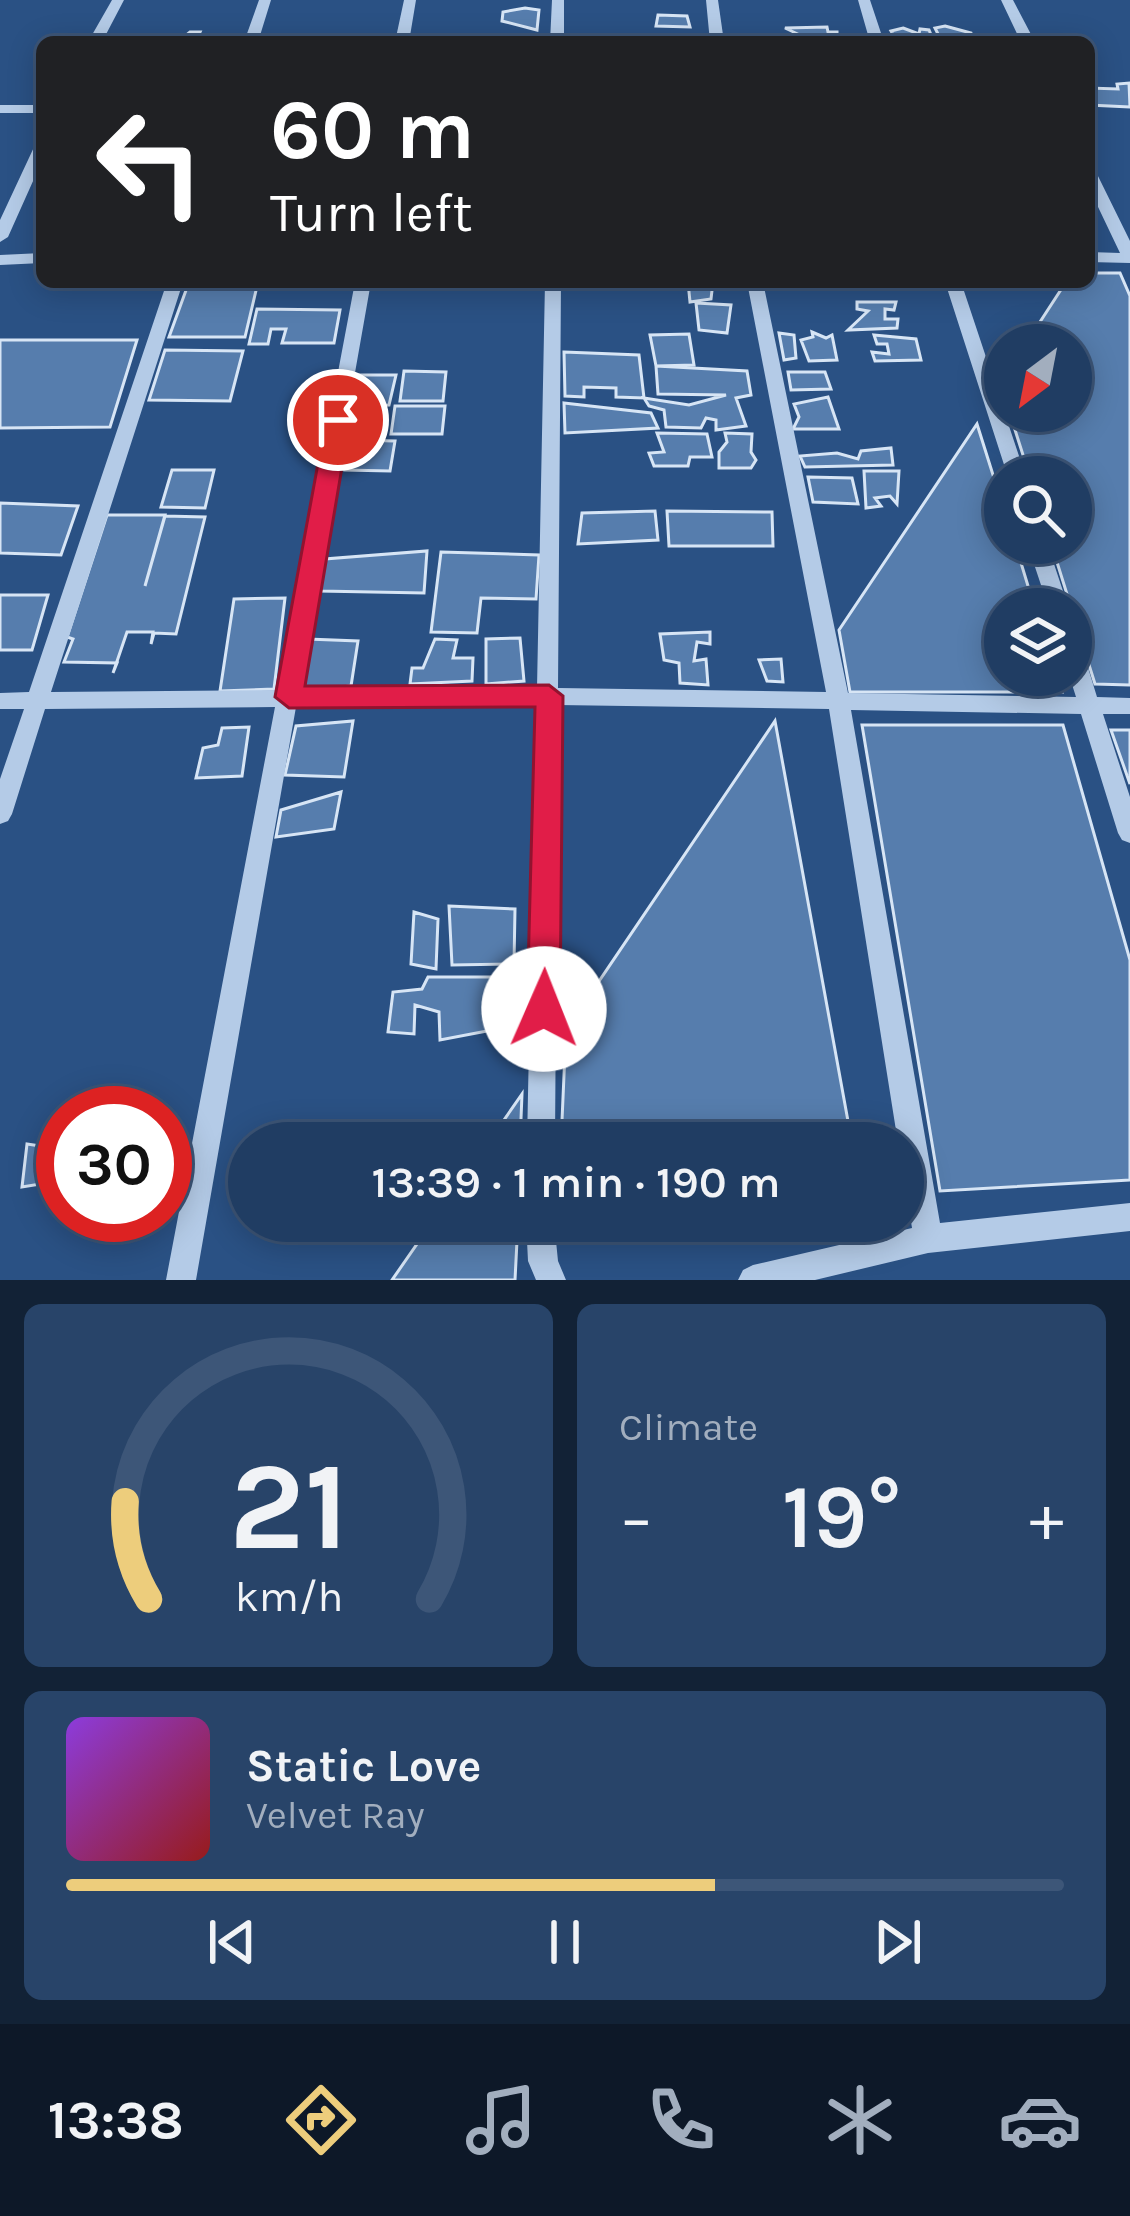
<!DOCTYPE html>
<meta charset="utf-8">
<style>
:root{--surface:#203d63;--page:#284469;--text:#f1f3f6;--muted:#a2aebe;--line:#3d5678;--accent:#edcd7c}
body{margin:0;font-family:Karla,sans-serif;background:var(--page);color:var(--text);height:100vh;display:flex;flex-direction:column;font-size:45px;white-space:nowrap}
*{box-sizing:border-box;margin:0}
p{font-size:39px;color:var(--muted)}
.icon{flex:none;width:66px;height:66px;fill:none;stroke:currentColor;stroke-width:2;stroke-linecap:round;stroke-linejoin:round}
.map{position:relative;height:1280px;overflow:hidden}
.side{display:flex;flex-direction:column;gap:24px;padding:24px;background:#122236;flex:1}
.side>*{flex:none}
.top-card{position:absolute;left:36px;top:36px;width:1059px;height:252px;border-radius:18px;box-shadow:0 6px 30px #0003,0 0 0 3px var(--line);background:#202124;color:#fff;overflow:hidden}
.needle{width:78px;rotate:212deg}
.fabs{position:absolute;left:984px;top:324px;display:grid;gap:24px}
.fabs a{display:grid;place-items:center;width:108px;height:108px;border-radius:50%;background:var(--surface);box-shadow:0 6px 30px #0003,0 0 0 3px var(--line);font-size:60px}
.speed{position:absolute;left:36px;top:1086px;display:flex;gap:24px;font-size:60px;font-weight:700;text-align:center}
.speed>*{display:grid;place-content:center;width:156px;height:156px;border-radius:50%;background:var(--surface);box-shadow:0 6px 30px #0003,0 0 0 3px var(--line);line-height:1}
.speed .limit{border:18px solid #d22;background:#fff;color:#111}
.pin{position:absolute;display:grid;place-items:center;width:102px;height:102px;color:#fff;margin:-51px;border:6px solid #fff;border-radius:50%;box-shadow:0 3px 12px #0007}
.me{position:absolute;width:132px;margin:-66px;rotate:1deg;stroke-linejoin:round;filter:drop-shadow(0 0 9px #0008)}
.turn{display:flex;align-items:center;gap:42px;height:252px;padding:0 36px;font-size:54px}
.turn .icon{width:156px;height:156px;stroke-width:2.5}
.turn b{display:block;font-size:84px;line-height:102px}
.big{font-size:90px;font-weight:600;line-height:1.1}
.side .tile{flex:1;display:flex;flex-direction:column;justify-content:center;gap:18px;min-width:0;padding:0 42px;border-radius:18px;background:var(--page)}
.side .dial{align-items:center;gap:0}
.dial svg{height:312px;overflow:visible;fill:none;stroke:var(--line);stroke-width:7;stroke-linecap:round;text-anchor:middle}
.dial text{fill:var(--text);stroke:none}
.song{display:flex;align-items:center;gap:36px}
.cover{width:144px;height:144px;border-radius:18px;background:linear-gradient(135deg,hsl(270 70% 55%),hsl(0 70% 35%))}
.played{height:12px;border-radius:6px;background:linear-gradient(90deg,var(--accent) 65%,var(--line) 65%)}
.keys{display:flex;justify-content:space-around;direction:ltr}
.heat{display:flex;justify-content:space-between;align-items:center;font-size:66px;direction:ltr}
.side .tiles{flex:1;display:grid;gap:24px;grid-template-columns:1fr 1fr}
.tile:last-child{grid-column:span 2}
.trip{position:absolute;left:228px;top:1122px;width:696px;height:120px;border-radius:60px;background:var(--surface);box-shadow:0 6px 30px #0003,0 0 0 3px var(--line);font-weight:600;line-height:120px;text-align:center}
.dock{display:flex;height:192px;justify-content:space-around;align-items:center;background:#0d1828;color:var(--muted)}
.dock .icon{width:84px;height:84px}
.dock .current{color:var(--accent)}
.dock b{font-size:54px;color:var(--text)}
.map>svg:first-child{display:block}
.building{fill:#567dad;stroke:#d7e5f5;stroke-width:3}
.lines{fill:none;stroke-linecap:round;stroke-linejoin:round}
.minor{fill:#b4cbe7;fill-rule:evenodd}
.route{fill:#e11d48;stroke:#92132f;stroke-width:3}
</style>
<div class="map">
<svg width="1130" height="1280" viewBox="0 0 1130 1280">
<rect width="100%" height="100%" fill="#2a5184"/>
<path class="building" d="M525,8L539,10L537,30L502,21L503,12Z
M658,15L687,16L690,27L656,26Z
M945,26L971,33L974,42H942L935,28Z
M827,27L828,32H837V39L795,42L802,36L785,28Z
M903,28L919,34L920,29L929,30L934,42H883L897,41L891,31Z
M190,32H200L198,36L233,38L232,42H178Z
M1129,83L1130,107L1089,105V88L1118,89L1117,84Z
M1089,273H1120L1130,296V685L1095,684L1051,543H1071V477H1030L1009,411H1071V345H1025L1066,282H1089Z
M189,282H258L245,337H169Z
M688,282H727H713L711,299L690,302Z
M857,302H896L894,310L885,309V319H898L897,328L848,330L868,311L857,309Z
M696,303L731,305L727,333L699,330Z
M257,309L340,310L334,343H282L286,329H271L268,344H249Z
M812,332L826,338L832,335L837,360L809,361L801,340L813,337Z
M779,333L794,335L796,358L784,360Z
M689,334L694,365L656,366L650,335Z
M874,335L916,339L921,360L875,361L872,352L889,354L887,344H877Z
M0,340H137L110,427L0,428Z
M165,350L243,351L230,401L149,400Z
M564,352L639,355L644,398L616,397V388L584,387V397L565,396Z
M656,366L747,371L751,395L736,398L746,426L716,430V420L706,418L701,428L666,427L664,410L649,406L644,398L689,405L726,395L658,394Z
M404,371L446,372L443,401H400Z
M788,372H825L831,389L791,390Z
M356,375H396L389,405L353,406Z
M828,397L839,429H793L799,417L794,404Z
M564,403L651,413L658,428L565,433Z
M395,406H445L442,434H391Z
M977,424L1005,513V543H1015L1035,609H1005V675H1056L1062,692H850L839,630Z
M657,433L707,434L712,457H690L688,466H654L649,453L664,452Z
M725,433L752,434L751,452L756,460L751,468H719V452L727,442Z
M350,440L395,441L390,471L345,470Z
M891,448L893,465L805,467L800,456L837,453L858,459L861,451Z
M172,470H214L205,508L161,507Z
M864,471H899L897,504L890,496L875,498L881,506L866,508Z
M808,477L852,478L858,504L813,502Z
M0,503L78,506L61,555L0,553Z
M655,511L658,540L578,544L582,513Z
M667,511L772,512L773,546H669Z
M107,515H165L145,586L165,516L205,517L176,634L154,633L151,644L153,632H127L113,673L117,663L64,662L73,639L67,637Z
M427,551L424,593L320,591L325,559Z
M441,552L539,555L536,599L481,598L477,633L431,632Z
M0,595H48L32,650H0Z
M285,598L274,689L220,691L234,599Z
M710,632V644L697,642L694,661L706,659L708,685L680,683L679,663L664,660L660,634Z
M520,638L524,681L486,684V639Z
M307,639L358,641L351,686L297,691Z
M435,639L457,640L453,658H473L472,681L410,684L412,668H423Z
M781,659L783,682L767,681L759,660Z
M353,721L344,777L285,775L296,726Z
M775,721L852,1143H561L566,1030Z
M862,725H1063L1130,960V1180L940,1191Z
M249,727L242,776L196,778L203,748L218,745L222,728Z
M1111,730H1130V784Z
M341,792L334,829L276,837L281,810Z
M449,906L515,909L514,964L452,965Z
M414,912L438,919L436,969L411,964Z
M428,977H506L508,1027L440,1040L439,1012L415,1005L414,1034L388,1032L393,992L422,989Z
M522,1094L520,1143H488Z
M27,1144L60,1149L53,1182L22,1187Z
M433,1221H518L515,1280H392Z"/>
<g class="lines">
<path class="minor" d="M112,0H124L102,42H88Z
M259,0H271L258,42H244Z
M404,0H416L409,42H395Z
M552,0H564V42H550Z
M706,0H718L724,42H710Z
M858,0H870L884,42H870Z
M1001,0H1013L1035,42H1021Z
M0,105H42V113H0Z
M42,141V161L8,237L0,242V220L35,145Z
M1089,168L1096,172L1130,241V263L1089,262V252L1120,253L1089,188Z
M42,253V263L0,265V255Z
M167,282H183L51,692L278,690L355,282H371L299,690L537,688L545,282H561L558,688L826,692L747,282H763L848,693L1076,697L1069,675L1071,640L1082,648L1097,697L1130,698V714H1103L1130,797V843L1122,840L1118,833L1081,714L851,710L940,1223L1130,1203V1231L928,1253L815,1280H738L743,1270L753,1265L912,1228L903,1172V1143H898L829,709L558,705L555,1143H527L536,704L296,707L196,1280H166L275,707L45,709L12,814L8,821L0,824V779L24,709H0V693L29,692Z
M945,282H961L1026,477H1008Z
M1027,543H1047L1069,609H1049Z
M526,1221H554L558,1261L566,1280H536L528,1261Z"/>
</g>
<path class="route" d="M338,413L350,420L305,686L549,685L563,696L560,1009L555,1020L544,1024L532,1020L527,1009L535,707L289,708L275,697L326,420Z"/>
</svg>
<div class="fabs">
<a><svg class="needle" viewBox="-14 -14 28 28"><path d="M0-13l5 13h-10z" fill="#e53935"/><path d="M0 13l5-13h-10z" fill="#a2aebe"/></svg></a>
<a><svg class="icon" aria-label="search" viewBox="0 0 24 24"><circle cx="10" cy="10" r="6"/><path d="M15 15l6 6"/></svg></a>
<a><svg class="icon" aria-label="layers" viewBox="0 0 24 24"><path d="M12 4l9 5-9 5-9-5zM3 14l9 5 9-5"/></svg></a>
</div>
<div class="speed"><div class="limit">30</div></div>
<div class="pin" style="left:338px;top:420px;background:#d93025"><svg class="icon" aria-label="arrive" viewBox="0 0 24 24"><path d="M6 21V4h12l-3 4 3 4H6"/></svg></div>
<svg class="me" style="left:544px;top:1009px" viewBox="-20 -20 40 40"><circle r="19" fill="#fff"/><path d="M0-13L10 11 0 6-10 11z" fill="#e11d48"/></svg>
<div class="trip">13:39 · 1 min · 190 m</div>
<div class="top-card">
<div class="turn"><svg class="icon" aria-label="left" viewBox="0 0 24 24"><path d="M17 20v-9H6M10 6l-5 5 5 5"/></svg><div><b>60 m</b>Turn left</div></div>
</div>
</div>
<section class="side">
<div class="tiles">
<div class="tile dial"><svg viewBox="0 0 100 80">
<path d="M14 69A42 42 0 1 1 86 69"/>
<path d="M14 69A42 42 0 0 1 8 44" stroke="#edcd7c"/>
<text x="50" y="56" font-size="32" font-weight="700">21</text>
<text x="50" y="72" font-size="11">km/h</text>
</svg></div>
<div class="tile"><p>Climate</p>
<div class="heat"><a>−</a><b class="big">19°</b><a>+</a></div>
</div>
<div class="tile">
<div class="song"><i class="cover"></i><div><b>Static Love</b><p>Velvet Ray</p></div></div>
<div class="played"></div>
<div class="keys"><svg class="icon" aria-label="previous" viewBox="0 0 24 24"><path d="M18 5L8 12l10 7zM5 5v14"/></svg><svg class="icon" aria-label="pause" viewBox="0 0 24 24"><path d="M8 5v14M16 5v14"/></svg><svg class="icon" aria-label="next" viewBox="0 0 24 24"><path d="M6 5l10 7-10 7zM19 5v14"/></svg></div>
</div>
</div>
</section>
<nav class="dock">
<b>13:38</b>
<svg class="icon current" aria-label="directions" viewBox="0 0 24 24"><path d="M12 3l9 9-9 9-9-9zM9 14v-3h6M13 9l2 2-2 2"/></svg>
<svg class="icon" aria-label="music" viewBox="0 0 24 24"><path d="M9 18V5l10-2v13"/><circle cx="6" cy="18" r="3"/><circle cx="16" cy="16" r="3"/></svg>
<svg class="icon" aria-label="phone" viewBox="0 0 24 24"><path d="M5 4h4l2 5-3 2q2 4 5 5l2-3 5 2v4C11 20 4 13 5 4z"/></svg>
<svg class="icon" aria-label="climate" viewBox="0 0 24 24"><path d="M12 3v18M4 7l16 10M4 17L20 7"/></svg>
<svg class="icon" aria-label="car" viewBox="0 0 24 24"><path d="M5 17H2v-5l4-1 3-4h7l3 4 3 1v5h-3M9 17h6M6 11h13"/><circle cx="7" cy="17" r="2"/><circle cx="17" cy="17" r="2"/></svg>
</nav>
